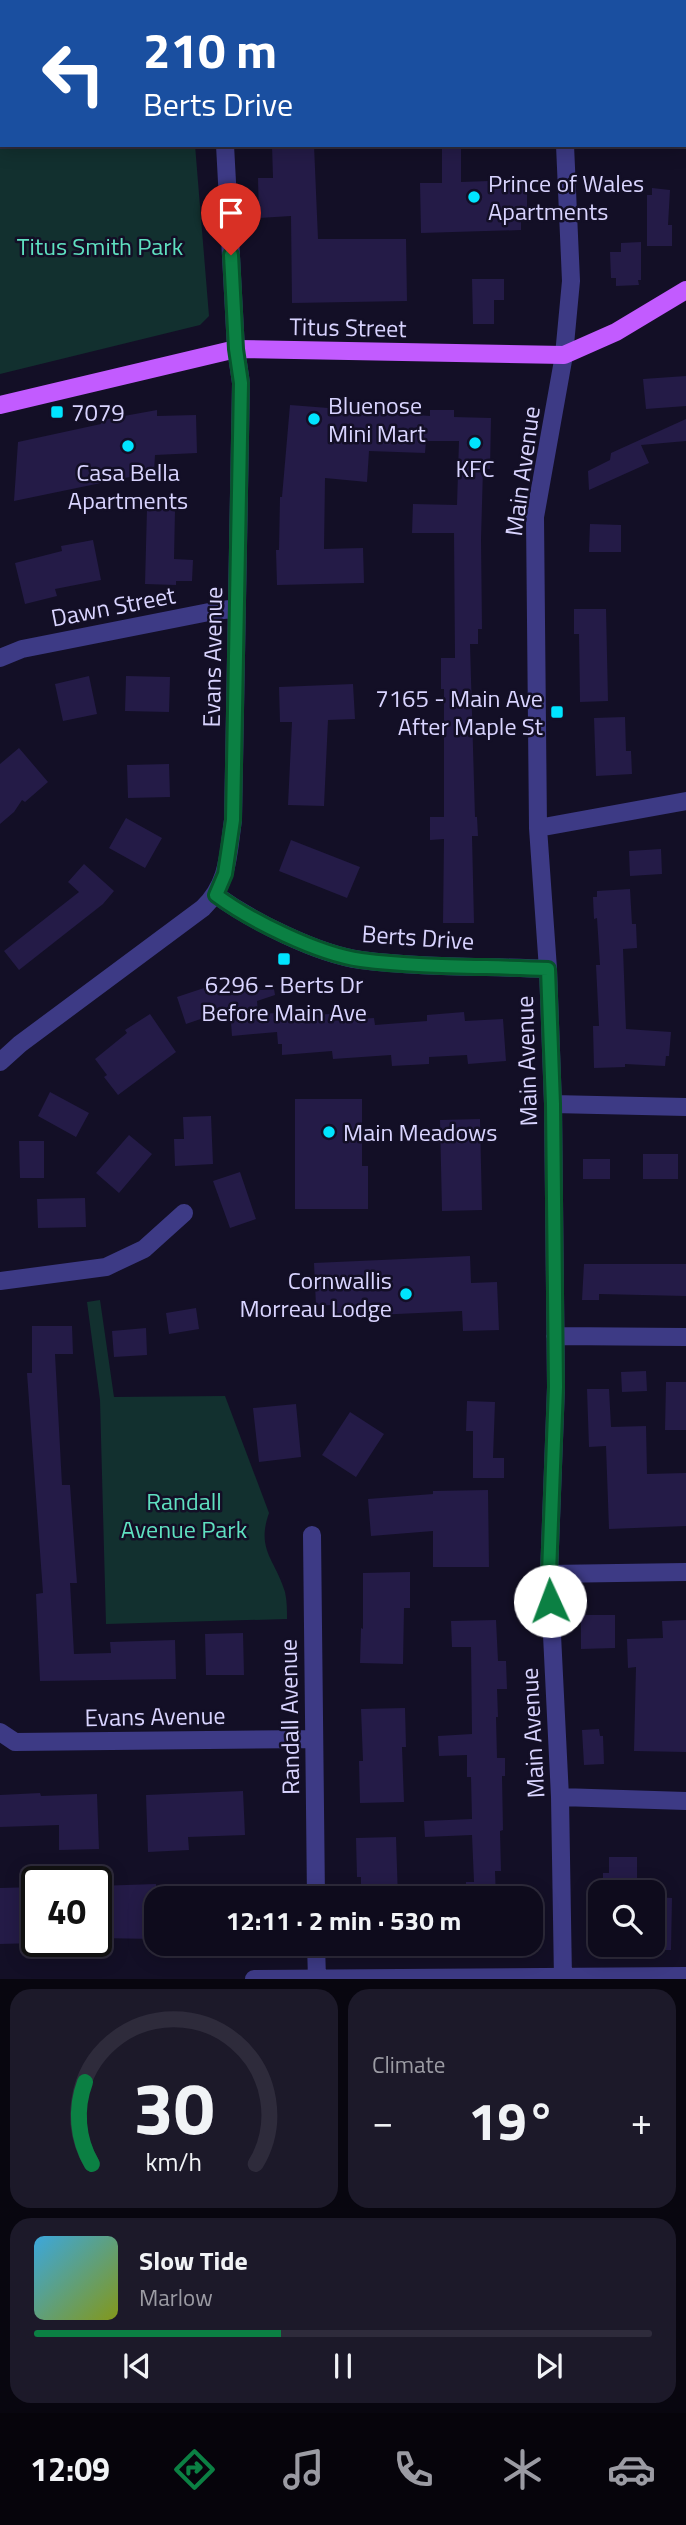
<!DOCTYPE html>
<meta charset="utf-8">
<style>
:root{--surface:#0e0b1c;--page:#1c1929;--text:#f1f3f6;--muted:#9b9ba3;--line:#2e2b3b;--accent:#0b8043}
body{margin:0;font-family:"Titillium Web",sans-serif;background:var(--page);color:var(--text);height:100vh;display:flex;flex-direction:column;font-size:26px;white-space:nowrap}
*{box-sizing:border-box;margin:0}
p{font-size:23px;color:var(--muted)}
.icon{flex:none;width:38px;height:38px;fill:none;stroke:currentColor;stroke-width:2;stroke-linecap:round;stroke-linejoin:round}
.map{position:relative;height:1979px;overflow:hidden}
.drawer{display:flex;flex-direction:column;gap:10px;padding:10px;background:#08060f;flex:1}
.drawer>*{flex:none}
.banner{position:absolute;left:0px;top:0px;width:686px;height:147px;box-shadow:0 4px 18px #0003,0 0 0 2px var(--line);background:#1a4fa0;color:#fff;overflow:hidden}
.fabs{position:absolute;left:588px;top:1880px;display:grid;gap:14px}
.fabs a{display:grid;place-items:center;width:77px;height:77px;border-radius:14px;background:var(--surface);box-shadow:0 4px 18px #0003,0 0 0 2px var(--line);font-size:35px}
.speed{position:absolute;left:21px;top:1866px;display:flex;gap:14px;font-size:35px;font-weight:700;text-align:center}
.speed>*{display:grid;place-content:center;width:91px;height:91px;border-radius:50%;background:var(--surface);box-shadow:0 4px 18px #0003,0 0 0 2px var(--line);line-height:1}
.speed .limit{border:4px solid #111;border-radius:10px;background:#fff;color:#111}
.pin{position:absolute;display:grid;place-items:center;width:60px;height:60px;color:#fff;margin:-72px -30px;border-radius:50% 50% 50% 0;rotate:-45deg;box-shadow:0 0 7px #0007}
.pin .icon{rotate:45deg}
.me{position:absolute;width:77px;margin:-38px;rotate:358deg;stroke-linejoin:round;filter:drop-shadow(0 0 5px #0008)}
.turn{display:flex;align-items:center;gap:24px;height:147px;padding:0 28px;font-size:32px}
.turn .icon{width:91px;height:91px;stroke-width:2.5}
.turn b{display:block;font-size:49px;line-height:60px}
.big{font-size:52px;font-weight:700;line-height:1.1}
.drawer .card{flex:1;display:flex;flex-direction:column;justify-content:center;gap:10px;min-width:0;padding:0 24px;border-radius:21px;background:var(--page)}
.drawer .dial{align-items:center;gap:0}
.dial svg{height:182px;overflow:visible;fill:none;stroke:var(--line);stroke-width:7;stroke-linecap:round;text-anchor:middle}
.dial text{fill:var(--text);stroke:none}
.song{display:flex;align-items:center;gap:21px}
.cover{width:84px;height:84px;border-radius:10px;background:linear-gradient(135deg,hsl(200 70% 55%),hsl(70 70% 35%))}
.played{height:7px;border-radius:4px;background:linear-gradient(90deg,var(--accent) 40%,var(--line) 40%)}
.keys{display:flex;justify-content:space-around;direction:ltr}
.heat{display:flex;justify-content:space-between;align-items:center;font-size:38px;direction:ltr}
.drawer .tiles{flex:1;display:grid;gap:10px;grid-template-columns:1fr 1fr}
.card:last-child{grid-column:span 2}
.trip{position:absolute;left:144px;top:1886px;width:399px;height:70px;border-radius:21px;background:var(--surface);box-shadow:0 4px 18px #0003,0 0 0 2px var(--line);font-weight:700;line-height:70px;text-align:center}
.tab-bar{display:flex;height:112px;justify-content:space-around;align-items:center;background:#06040b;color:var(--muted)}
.tab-bar .icon{width:49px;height:49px}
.tab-bar .current{color:var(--accent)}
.tab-bar b{font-size:32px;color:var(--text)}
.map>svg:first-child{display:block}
.green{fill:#12302f}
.building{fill:#241b47}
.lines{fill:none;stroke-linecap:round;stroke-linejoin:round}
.minor{stroke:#3d3a85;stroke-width:18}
.major{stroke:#c25bff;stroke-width:18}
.route-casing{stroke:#07532c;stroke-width:18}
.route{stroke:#0b8043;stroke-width:12}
.poi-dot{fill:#00e5ff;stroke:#130f26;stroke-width:2.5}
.labels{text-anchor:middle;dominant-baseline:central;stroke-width:5;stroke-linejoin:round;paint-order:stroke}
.poi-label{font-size:24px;fill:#d9d4ff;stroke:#130f26;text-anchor:start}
.park-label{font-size:24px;fill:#5fe0c0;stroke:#130f26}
.street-label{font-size:24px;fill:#d9d4ff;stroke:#130f26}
</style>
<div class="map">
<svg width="686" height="1979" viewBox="0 0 686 1979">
<rect width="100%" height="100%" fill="#130f26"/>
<path class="green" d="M0,117L2,145H195L209,316L200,325L0,374Z
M100,1300L114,1397L225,1396L269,1513C256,1550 275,1559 285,1592C287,1601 287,1610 287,1619L106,1624L100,1400L87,1302Z"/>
<path class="building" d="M272,145H314L318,239H406L407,301L292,303L291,216L259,218L258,178H273Z
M442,145H461V182L519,180L520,184H527V211H521V230L421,233L420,183H442Z
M652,188L670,190L668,225H672V246H647V195H652Z
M641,242V280H638L639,285L616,286V278H611L610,252H621V243Z
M472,279H504V300H494V324H473Z
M686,376V406L646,409L643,379Z
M290,405L430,416V410H454V417L491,418L490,469H483L481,539L482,629H478V644H470L475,817H477L478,836H472L474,923H443L444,839L430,840V817H444V689H441V658H455L454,533H412L413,504L457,505L459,441H426L425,453L369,451L367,482L325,478L324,549L363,548L364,583L277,585L276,550H279L280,497H282Z
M157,410V416L196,415L197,453L155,455L154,472L14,501L18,442L101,424L102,420Z
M686,419V441L641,445L649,463L589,490L588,471L610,460L611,453Z
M147,509L175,510L174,559L193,560L192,581H176V585L145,584Z
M590,524L621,525V552H589Z
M93,540L101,580L55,589L57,596L25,604L15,563L62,551L61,546Z
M574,609H606L608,701L580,702L579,634H574Z
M89,676L97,714L63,721L55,684Z
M126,676L170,677L169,712L125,711Z
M353,684L355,719L328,720L324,806L288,805L292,722H280L279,687Z
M625,717L626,751H631L632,774L596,776L594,718Z
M19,748L48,782L25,802L22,800L14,812L0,824V764Z
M169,764L170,797L128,798L127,765Z
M126,818L162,838L145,868L109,848Z
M291,840L360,867L347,898L279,871Z
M661,849L662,874L630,876L629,851Z
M84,864L114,891L103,904L19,970L4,951L79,892L68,882Z
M630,889L632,924H636L637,948L623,949L626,1029L671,1032L669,1056H666L665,1066L625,1064V1067L594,1068L593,1026H599L596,965H600L597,918L594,919L593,897H597V891Z
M204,988L206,994L274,989L275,995L257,1001L258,1014L296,1012V1016L330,1014V1021L374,1018L375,1025L427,1021V1015L464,1012L465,1021L503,1019L506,1061L468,1064L467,1055L429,1057V1064L392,1066L391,1055L333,1059L332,1051L282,1055V1044H278L277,1032L232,1036L230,1009L186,1024L177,997Z
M150,1014L176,1052L118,1095L104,1077L107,1075L95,1059L127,1033L125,1030Z
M50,1092L89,1113L76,1137L38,1116Z
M295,1099H362V1166H368V1209H295Z
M211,1116L213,1164L175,1166L174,1139H184L183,1117Z
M480,1119L482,1210L442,1211L440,1120Z
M129,1135L152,1154L119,1193L96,1173Z
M19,1141H44V1178H20Z
M643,1154H678V1179H643Z
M583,1159H610V1179H583Z
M240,1172L256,1219L230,1228L213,1181Z
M85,1198L86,1227L38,1228L37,1199Z
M470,1256L471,1283L497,1282L499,1330L463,1331L462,1311L332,1317L331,1305L316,1306L314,1263Z
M584,1264H686V1296L599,1294V1300H582Z
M196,1308L199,1329L169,1334L166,1313Z
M32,1326H72L73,1354H55L62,1485H70L77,1583H70L74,1654L111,1653L110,1642L175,1640L176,1679L40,1681L36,1594L43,1593L27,1373H32Z
M146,1328L147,1355L114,1357L112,1331Z
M646,1371L647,1391L622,1392L621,1372Z
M666,1382H686V1430H665Z
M587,1389H609L611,1427L646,1426L647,1474L686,1473V1526L609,1529L606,1446L589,1447Z
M467,1401L495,1402L493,1458H504V1478H473V1431H466Z
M296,1404L301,1457L259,1462L253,1408Z
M350,1412L384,1434L356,1477L322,1455Z
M488,1490L489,1567H433V1531L371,1536L368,1499L433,1494V1491Z
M410,1572V1608H404L403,1664L360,1663L361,1628L363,1629V1573Z
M581,1615H615V1648L581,1649Z
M496,1620L498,1661H506L507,1689H497L498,1717H496L497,1758H505V1776H502L503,1830L500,1831L501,1871H495L496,1899H466V1882H474L472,1835L425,1837L424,1821L472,1819L471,1777H467V1755L439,1756L438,1736L472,1734L471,1647H452L451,1621Z
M686,1620V1752L634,1751L636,1667L628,1668L627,1639L663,1638L662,1621Z
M243,1633L244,1675H206L205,1634Z
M405,1708L406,1747H402L404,1802L360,1803L359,1761H363L361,1709Z
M599,1729L600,1736H603L604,1764L584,1765L582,1730Z
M243,1791L245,1835L188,1837L189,1850L148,1852L146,1795Z
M40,1793L41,1796L97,1794L99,1849L59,1850V1825L0,1827V1795Z
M396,1837L398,1899H361V1877H357L356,1838Z
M609,1857H637V1892H603V1873H609Z
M156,1884V1939L96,1938V1886Z
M37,1887V1943L0,1944V1888Z
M655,1897L672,1898L671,1950H653Z"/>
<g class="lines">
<path class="minor" d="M207,0V2
M226,0V2
M559,0V2
M0,658L22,649L209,612L237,608
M538,828L686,801
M216,895C252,921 317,954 361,960C422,968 487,966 548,969
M0,1062L20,1044L203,908C229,883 228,854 233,820L241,383L236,349L225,145
M553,1104L686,1107
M0,1281L106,1267L144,1249L184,1213
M555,1336L686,1337
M312,1535L316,1899
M549,1574L686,1572
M0,1732L15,1742L313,1739
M560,1797L686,1801
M316,1944L317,1979
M254,1979L686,1976
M563,1979L560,1797L549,1574L556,1387L553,1104L548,969L538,828L535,517L564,355L571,281L565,145"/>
<path class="major" d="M0,405L236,349L564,355L616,332L686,290"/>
</g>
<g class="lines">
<g class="route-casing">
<path id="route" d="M231,255L236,349L241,383L233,820L225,874L216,895C251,921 318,954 361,960C423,968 486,966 548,969L553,1104L556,1387L549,1574L550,1601"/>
</g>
<use href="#route" class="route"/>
</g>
<g class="poi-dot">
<circle cx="474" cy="197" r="7"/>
<rect x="50" y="405" width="14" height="14" rx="3.5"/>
<circle cx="314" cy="419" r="7"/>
<circle cx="475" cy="443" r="7"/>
<circle cx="128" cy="446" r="7"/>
<rect x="550" y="705" width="14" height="14" rx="3.5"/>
<rect x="277" y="952" width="14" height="14" rx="3.5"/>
<circle cx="329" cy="1132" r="7"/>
<circle cx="406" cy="1294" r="7"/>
</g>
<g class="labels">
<g class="poi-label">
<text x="488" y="183">Prince of Wales<tspan x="488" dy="28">Apartments</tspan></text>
<text x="328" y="405">Bluenose<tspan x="328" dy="28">Mini Mart</tspan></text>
<text x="71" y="412">7079</text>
<text x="475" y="468" text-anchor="middle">KFC</text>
<text x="128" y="472" text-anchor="middle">Casa Bella<tspan x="128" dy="28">Apartments</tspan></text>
<text x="543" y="698" text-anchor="end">7165 - Main Ave<tspan x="543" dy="28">After Maple St</tspan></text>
<text x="284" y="984" text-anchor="middle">6296 - Berts Dr<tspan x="284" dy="28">Before Main Ave</tspan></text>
<text x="343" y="1132">Main Meadows</text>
<text x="392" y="1280" text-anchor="end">Cornwallis<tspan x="392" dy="28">Morreau Lodge</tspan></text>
</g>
<g class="park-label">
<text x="100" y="246">Titus Smith Park</text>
<text x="184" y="1501">Randall<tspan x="184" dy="28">Avenue Park</tspan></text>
</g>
<g class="street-label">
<text transform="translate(348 327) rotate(1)">Titus Street</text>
<text transform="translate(522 471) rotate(-82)">Main Avenue</text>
<text transform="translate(113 606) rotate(-11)">Dawn Street</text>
<text transform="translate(212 657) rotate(-89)">Evans Avenue</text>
<text transform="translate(418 937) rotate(4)">Berts Drive</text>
<text transform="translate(526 1061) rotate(-92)">Main Avenue</text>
<text transform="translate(155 1716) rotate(-1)">Evans Avenue</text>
<text transform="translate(289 1717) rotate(-91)">Randall Avenue</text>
<text transform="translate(532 1733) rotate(-93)">Main Avenue</text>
</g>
</g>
</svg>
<div class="fabs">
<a><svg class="icon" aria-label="search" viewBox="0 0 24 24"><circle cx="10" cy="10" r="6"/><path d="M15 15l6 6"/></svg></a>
</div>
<div class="speed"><div class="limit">40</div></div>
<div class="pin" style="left:231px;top:255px;background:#d93025"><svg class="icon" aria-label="arrive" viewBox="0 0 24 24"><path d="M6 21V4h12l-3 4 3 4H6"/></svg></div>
<svg class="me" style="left:550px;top:1601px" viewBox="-20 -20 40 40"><circle r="19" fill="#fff"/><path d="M0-13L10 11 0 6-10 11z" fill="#0b8043"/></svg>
<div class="trip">12:11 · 2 min · 530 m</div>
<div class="banner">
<div class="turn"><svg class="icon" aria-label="left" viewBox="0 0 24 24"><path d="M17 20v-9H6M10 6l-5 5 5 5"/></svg><div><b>210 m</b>Berts Drive</div></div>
</div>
</div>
<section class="drawer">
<div class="tiles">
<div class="card dial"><svg viewBox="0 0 100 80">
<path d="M14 69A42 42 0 1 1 86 69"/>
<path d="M14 69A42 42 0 0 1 11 33" stroke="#0b8043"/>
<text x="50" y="56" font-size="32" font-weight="700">30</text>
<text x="50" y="72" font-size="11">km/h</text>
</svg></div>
<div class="card"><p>Climate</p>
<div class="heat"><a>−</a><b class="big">19°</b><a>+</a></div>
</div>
<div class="card">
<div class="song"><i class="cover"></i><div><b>Slow Tide</b><p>Marlow</p></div></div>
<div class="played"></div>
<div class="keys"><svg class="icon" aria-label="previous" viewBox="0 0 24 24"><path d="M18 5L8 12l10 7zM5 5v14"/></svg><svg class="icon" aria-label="pause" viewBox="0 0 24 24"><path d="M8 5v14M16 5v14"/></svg><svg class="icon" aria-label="next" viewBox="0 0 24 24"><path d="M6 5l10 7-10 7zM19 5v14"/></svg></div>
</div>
</div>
</section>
<nav class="tab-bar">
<b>12:09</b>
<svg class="icon current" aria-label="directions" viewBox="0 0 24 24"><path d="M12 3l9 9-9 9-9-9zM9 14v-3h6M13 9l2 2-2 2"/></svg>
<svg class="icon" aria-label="music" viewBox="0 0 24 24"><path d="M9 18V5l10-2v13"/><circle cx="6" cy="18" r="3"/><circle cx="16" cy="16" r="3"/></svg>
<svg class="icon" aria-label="phone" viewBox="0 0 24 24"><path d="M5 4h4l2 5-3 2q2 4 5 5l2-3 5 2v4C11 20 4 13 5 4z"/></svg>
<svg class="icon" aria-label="climate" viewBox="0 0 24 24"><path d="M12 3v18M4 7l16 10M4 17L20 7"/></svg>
<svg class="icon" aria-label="car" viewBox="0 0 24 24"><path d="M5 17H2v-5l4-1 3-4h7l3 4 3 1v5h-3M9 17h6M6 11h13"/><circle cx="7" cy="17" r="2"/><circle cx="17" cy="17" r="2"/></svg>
</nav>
